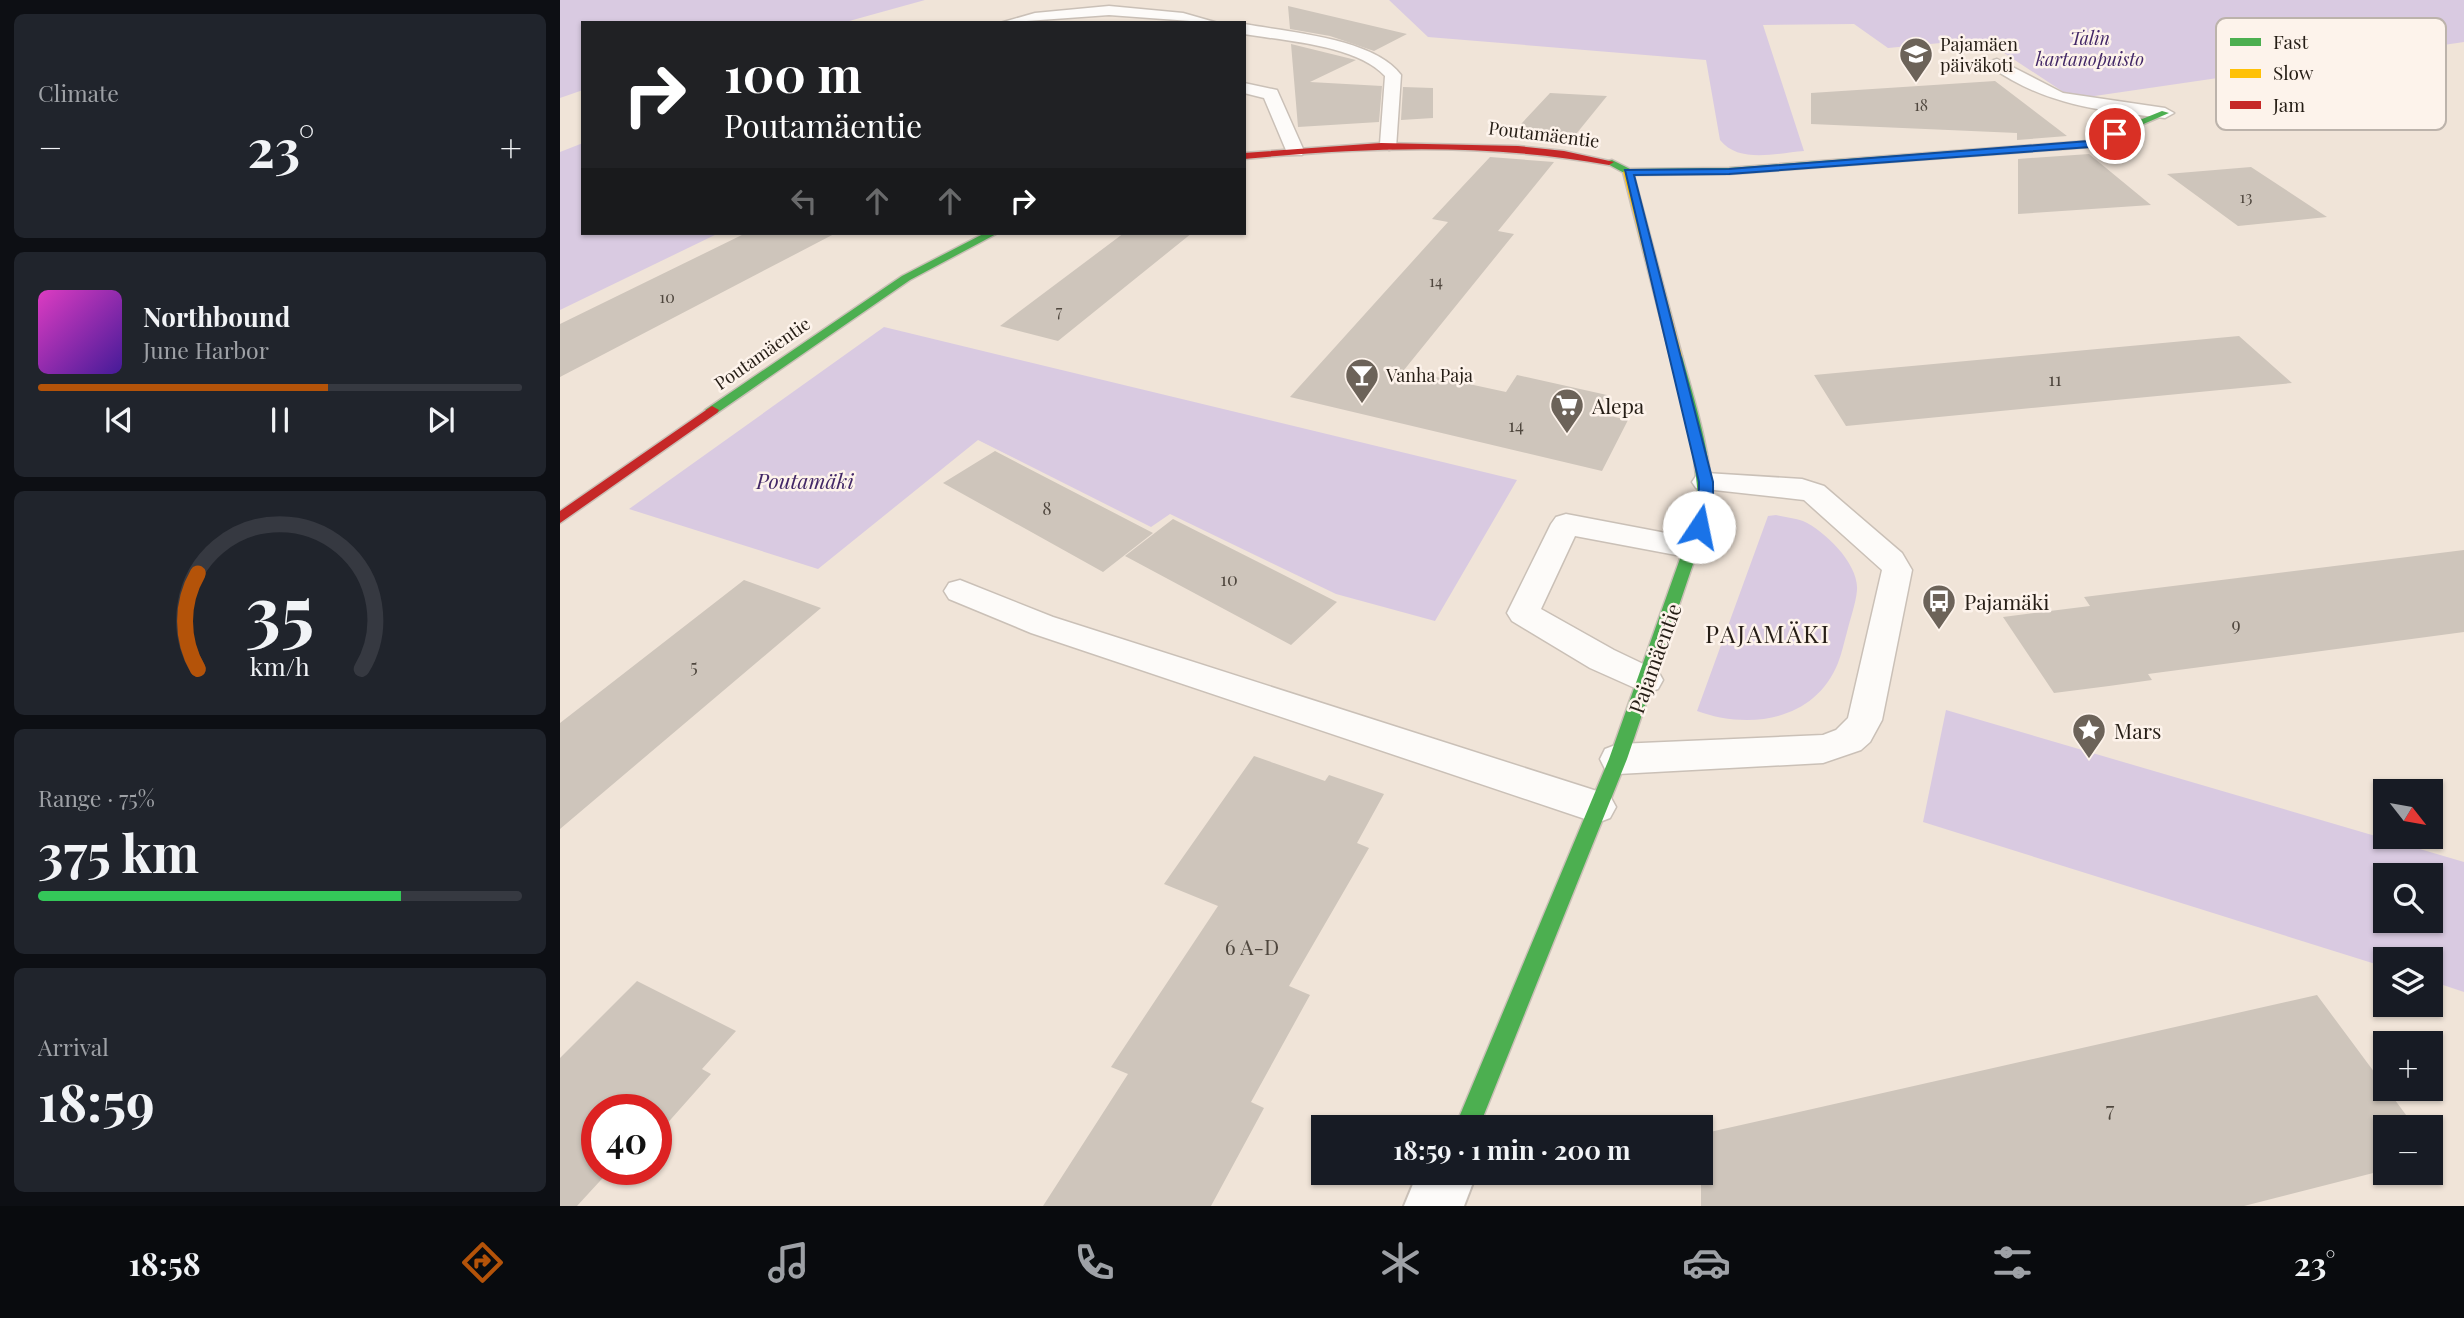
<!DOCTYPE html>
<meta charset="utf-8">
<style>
:root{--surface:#171b24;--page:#20242c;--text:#f1f3f6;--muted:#9ea1a6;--line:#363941;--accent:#b45309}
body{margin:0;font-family:"Playfair Display",serif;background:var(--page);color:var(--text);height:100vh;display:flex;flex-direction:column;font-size:26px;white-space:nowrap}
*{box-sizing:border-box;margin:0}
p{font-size:23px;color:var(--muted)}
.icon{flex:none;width:38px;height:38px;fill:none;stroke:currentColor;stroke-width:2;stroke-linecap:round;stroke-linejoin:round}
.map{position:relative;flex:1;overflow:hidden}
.sheet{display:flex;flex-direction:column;gap:14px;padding:14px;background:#0d0f14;width:560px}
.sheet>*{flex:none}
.top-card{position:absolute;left:21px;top:21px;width:665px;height:214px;border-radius:0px;box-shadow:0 2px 5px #0004;background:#202124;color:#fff;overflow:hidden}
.needle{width:46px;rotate:121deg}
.buttons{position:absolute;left:1813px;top:779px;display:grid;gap:14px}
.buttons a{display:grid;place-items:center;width:70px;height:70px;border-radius:0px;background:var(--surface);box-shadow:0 2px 5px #0004;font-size:35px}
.speed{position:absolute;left:21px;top:1094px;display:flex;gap:14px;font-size:35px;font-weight:700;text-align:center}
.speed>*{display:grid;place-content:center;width:91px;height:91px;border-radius:50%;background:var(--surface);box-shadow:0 2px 5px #0004;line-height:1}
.speed .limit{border:10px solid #d22;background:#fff;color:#111}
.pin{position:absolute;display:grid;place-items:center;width:60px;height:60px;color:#fff;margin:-30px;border:4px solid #fff;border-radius:50%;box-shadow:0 2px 7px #0007}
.me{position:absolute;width:77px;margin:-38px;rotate:11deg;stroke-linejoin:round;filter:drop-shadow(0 0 5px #0008)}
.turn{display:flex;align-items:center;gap:24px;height:147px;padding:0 28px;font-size:32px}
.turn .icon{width:91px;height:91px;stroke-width:2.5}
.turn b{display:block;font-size:49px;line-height:60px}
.lanes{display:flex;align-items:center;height:66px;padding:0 28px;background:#0003;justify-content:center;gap:35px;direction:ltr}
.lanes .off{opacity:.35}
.big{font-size:52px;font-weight:700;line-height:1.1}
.sheet .tile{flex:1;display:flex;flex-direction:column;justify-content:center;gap:10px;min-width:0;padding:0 24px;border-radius:10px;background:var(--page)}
.sheet .dial{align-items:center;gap:0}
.dial svg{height:182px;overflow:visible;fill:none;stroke:var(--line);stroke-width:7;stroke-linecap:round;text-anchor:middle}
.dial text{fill:var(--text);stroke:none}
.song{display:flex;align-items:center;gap:21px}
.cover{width:84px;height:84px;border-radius:10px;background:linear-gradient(135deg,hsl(310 70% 55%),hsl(260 70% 35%))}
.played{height:7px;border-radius:4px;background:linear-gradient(90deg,var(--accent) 60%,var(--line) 60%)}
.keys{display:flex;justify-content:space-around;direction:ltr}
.heat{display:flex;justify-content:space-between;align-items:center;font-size:38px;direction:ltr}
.charge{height:10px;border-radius:5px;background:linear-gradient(90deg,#34c759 75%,var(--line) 0)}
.trip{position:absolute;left:751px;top:1115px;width:402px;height:70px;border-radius:0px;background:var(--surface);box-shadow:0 2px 5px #0004;font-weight:700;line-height:70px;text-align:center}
.menu{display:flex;height:112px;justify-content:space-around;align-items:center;background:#090b0e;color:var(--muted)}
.menu .icon{width:49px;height:49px}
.menu .on{color:var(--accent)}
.menu b{font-size:32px;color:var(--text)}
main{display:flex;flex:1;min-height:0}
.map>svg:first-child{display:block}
.green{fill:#d9cae1;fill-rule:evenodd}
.building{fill:#cec5bb}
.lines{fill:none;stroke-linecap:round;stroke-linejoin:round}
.lane-casing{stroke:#cac0b7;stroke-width:3}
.street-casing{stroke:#cac0b7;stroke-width:4}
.fast-casing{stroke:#cac0b7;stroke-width:3}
.slow-casing{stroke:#cac0b7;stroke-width:3}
.jam-casing{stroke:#cac0b7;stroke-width:3}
.lane{fill:#fdfbf9;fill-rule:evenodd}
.street{fill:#fdfbf9;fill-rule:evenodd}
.fast{fill:#4caf50;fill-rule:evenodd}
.slow{fill:#ffc107;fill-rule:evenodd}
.jam{fill:#c62828;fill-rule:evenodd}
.route{fill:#1a73e8;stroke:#114b97;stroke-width:2}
.labels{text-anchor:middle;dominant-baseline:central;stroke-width:5;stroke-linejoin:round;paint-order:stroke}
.far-number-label{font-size:16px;fill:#4f473e}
.far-park-label{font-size:18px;font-style:italic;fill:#422766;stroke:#fdf3eb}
.far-poi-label{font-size:18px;fill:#251d15;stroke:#fdf3eb;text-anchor:start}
.far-street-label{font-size:18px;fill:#251d15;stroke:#fdf3eb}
.number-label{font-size:18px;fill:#4f473e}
.poi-label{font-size:21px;fill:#251d15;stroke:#fdf3eb;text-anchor:start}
.park-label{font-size:21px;font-style:italic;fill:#422766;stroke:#fdf3eb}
.street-label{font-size:21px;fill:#251d15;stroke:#fdf3eb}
.near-number-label{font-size:21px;fill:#4f473e}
.quarter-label{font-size:24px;letter-spacing:2px;fill:#251d15;stroke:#fdf3eb}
.key{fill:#fdf3eb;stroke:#bcb3ab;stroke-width:2}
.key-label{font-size:19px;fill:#251d15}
</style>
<main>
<section class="sheet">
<div class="tile"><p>Climate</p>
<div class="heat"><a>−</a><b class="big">23°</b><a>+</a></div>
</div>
<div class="tile">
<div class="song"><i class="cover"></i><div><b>Northbound</b><p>June Harbor</p></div></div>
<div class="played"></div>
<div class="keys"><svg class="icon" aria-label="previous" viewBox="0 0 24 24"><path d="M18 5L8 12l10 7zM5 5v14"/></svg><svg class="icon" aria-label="pause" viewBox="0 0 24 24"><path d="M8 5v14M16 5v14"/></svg><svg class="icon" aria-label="next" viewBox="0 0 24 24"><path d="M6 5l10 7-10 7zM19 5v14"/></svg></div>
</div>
<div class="tile dial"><svg viewBox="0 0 100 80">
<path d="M14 69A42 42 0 1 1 86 69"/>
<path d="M14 69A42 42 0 0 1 14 27" stroke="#b45309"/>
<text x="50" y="56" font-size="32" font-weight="700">35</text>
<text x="50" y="72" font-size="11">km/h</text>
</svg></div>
<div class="tile"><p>Range · 75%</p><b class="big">375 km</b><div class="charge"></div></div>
<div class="tile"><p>Arrival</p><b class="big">18:59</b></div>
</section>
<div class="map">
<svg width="1904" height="1206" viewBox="0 0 1904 1206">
<rect width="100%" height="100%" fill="#f0e4d8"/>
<path class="green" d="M0,0H365L282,23H23V90L0,98Z
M829,0H1904V42L1514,99L1423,39L1328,48L1294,24L1203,25L1244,151C1217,153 1179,164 1160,140L1146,60L868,37Z
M23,143V233H159L0,310V152Z
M324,327L957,480L875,621L776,594L610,514L591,527L418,440L258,569L69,509Z
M1216,515C1225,517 1235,518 1243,521C1265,531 1299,564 1297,590C1296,603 1290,619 1287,632C1284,642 1282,653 1278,663C1255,721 1189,730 1137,711L1208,516Z
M1386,710L1904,862V992L1871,981V959H1825V967L1363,822ZM1825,875H1871V920H1825Z"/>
<path class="building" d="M728,6L847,34L814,51L770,36L730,29Z
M731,44L796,60L750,82L822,86L819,122L738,127Z
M1435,81L1507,136L1457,140V133L1251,124V93Z
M843,87L873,88V118L841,120Z
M990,93L1047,96L1008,144L947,139Z
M1529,154L1591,205L1458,214V159Z
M930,157L994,162L938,231L954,234L844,370L946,392L957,375L1047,395L1037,413L1068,420L1042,471L730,397L888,222L872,219Z
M1691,167L1767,217L1678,226L1607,174Z
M186,233H276L0,377V324Z
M564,233H632L498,341L440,326Z
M1679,336L1732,383L1286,426L1254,375Z
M435,451L593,533L543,572L383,483Z
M613,519L777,602L731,645L565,556Z
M1904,550V632L1588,674L1592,680L1549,686L1494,693L1443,617L1530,606L1524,597Z
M184,580L261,608L0,829V723Z
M694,756L765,781L769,775L824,794L797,843L809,848L729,986L750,995L691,1102L704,1108L651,1206H483L568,1074L551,1067L658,906L604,884Z
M77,981L176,1031L142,1069L151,1074L96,1136V1110H37V1169H51L17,1206H0V1058Z
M1757,995L1855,1127H1825V1170L1684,1206H1141V1134Z"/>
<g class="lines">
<g class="lane-casing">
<path id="lane" d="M549,6L623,13L658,23L549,15L440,23L475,13Z
M684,24C728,32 814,38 841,75L836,148L829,150L820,144L825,76C796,45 725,41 684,34Z
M1437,59L1503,93L1605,108L1614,113L1605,118C1541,111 1485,105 1431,67V61Z
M684,83L717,90L744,151L742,155H728L704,98L684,93Z
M1146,473L1242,479L1264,486L1342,553L1352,570L1322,720L1310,742L1301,750L1263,763L1058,774L1045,769L1040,759L1045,749L1058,744L1263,735L1276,730L1288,718L1322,570L1244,500L1136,488L1132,482L1136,476Z
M1006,514L1132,538L1143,541L1147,548L1143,555L1132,558L1015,536L981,609L1054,650L1098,671L1103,680L1098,689L1086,693L1030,668L952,621L947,613L991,524L996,517Z
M400,580L493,617L1037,791L1050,796L1056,807L1050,818L1037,823L471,633L389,599L384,591L389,583Z"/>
</g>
<g class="street-casing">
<path id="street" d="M858,1172H917L904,1206H844Z"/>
</g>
<g class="fast-casing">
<path id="fast" d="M1602,111L1609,113L1530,147L1169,174L1068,175L1044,162L1052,160L1070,169L1169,168L1528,141Z
M425,233H438L350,280L157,413L152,414L145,410L342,276Z
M1116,352L1122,356C1136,405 1151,454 1153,505L1067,759L919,1127H895L1049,759L1139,505L1133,449L1110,356Z"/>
</g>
<g class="slow-casing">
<path id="slow" d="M1068,169L1073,172L1122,356L1120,359H1112L1110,356L1063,172Z"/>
</g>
<g class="jam-casing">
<path id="jam" d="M821,143L958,146L1004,151L1054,162L1049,165C927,143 807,147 684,159V153Z
M152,406L159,410L157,413L0,523V511Z"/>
</g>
<use href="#lane" class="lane"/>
<use href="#street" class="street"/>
<use href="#fast" class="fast"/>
<use href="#slow" class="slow"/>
<use href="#jam" class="jam"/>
</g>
<path class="route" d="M1555,131L1559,135L1530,147L1169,174L1074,175L1153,482C1153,497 1155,526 1139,532L1134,530L1132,527L1139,505V482L1065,170L1169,169L1529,141Z"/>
<defs>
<g id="school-pin" transform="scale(1.75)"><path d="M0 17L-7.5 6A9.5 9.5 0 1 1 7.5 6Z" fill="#6c6359" stroke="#fdf3eb"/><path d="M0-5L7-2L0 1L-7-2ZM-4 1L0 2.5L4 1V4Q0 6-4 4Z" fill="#fff"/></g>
<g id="bar-pin" transform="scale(1.75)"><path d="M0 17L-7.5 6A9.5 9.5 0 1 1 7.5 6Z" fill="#6c6359" stroke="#fdf3eb"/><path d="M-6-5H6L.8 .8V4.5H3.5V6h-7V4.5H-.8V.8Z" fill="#fff"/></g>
<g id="supermarket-pin" transform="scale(1.75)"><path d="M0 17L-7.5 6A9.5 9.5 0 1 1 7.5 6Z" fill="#6c6359" stroke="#fdf3eb"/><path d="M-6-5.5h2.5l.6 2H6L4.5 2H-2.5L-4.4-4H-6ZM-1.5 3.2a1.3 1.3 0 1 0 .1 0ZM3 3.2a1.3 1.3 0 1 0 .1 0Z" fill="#fff"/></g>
<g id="bus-pin" transform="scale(1.75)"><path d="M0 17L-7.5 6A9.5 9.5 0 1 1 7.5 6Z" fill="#6c6359" stroke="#fdf3eb"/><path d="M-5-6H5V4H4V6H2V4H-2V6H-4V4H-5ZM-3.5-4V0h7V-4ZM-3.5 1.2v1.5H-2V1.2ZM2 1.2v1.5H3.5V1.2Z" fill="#fff"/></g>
<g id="sight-pin" transform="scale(1.75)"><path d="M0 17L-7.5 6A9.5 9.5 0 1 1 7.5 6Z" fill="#6c6359" stroke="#fdf3eb"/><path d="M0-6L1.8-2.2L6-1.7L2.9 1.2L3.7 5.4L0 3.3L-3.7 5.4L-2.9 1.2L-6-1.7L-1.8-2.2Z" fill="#fff"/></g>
</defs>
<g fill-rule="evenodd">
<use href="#school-pin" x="1356" y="54"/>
<use href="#bar-pin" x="802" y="375"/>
<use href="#supermarket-pin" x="1007" y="405"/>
<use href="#bus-pin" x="1379" y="601"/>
<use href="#sight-pin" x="1529" y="730"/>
</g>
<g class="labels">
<g class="far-number-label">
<text x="1361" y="104">18</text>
<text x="1686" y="196">13</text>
<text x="876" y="280">14</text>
<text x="107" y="296">10</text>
<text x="499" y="310">7</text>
</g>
<g class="far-park-label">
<text x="1530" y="38">Talin<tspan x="1530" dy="21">kartanopuisto</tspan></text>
</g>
<g class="far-poi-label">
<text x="1380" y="44">Pajamäen<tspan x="1380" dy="21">päiväkoti</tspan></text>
<text x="826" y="375">Vanha Paja</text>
</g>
<g class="far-street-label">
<text transform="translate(984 134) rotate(7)">Poutamäentie</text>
<text transform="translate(202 353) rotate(-35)">Poutamäentie</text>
</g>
<g class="number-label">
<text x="1495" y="379">11</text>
<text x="956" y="425">14</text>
<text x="487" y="508">8</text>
<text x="669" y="579">10</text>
<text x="1676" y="624">9</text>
<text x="134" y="666">5</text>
</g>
<g class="poi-label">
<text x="1032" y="405">Alepa</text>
<text x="1404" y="601">Pajamäki</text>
<text x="1554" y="730">Mars</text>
</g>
<g class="park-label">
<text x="245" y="480">Poutamäki</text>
</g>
<g class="street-label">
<text transform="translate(1094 658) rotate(-70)">Pajamäentie</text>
</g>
<g class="near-number-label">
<text x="692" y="946">6 A-D</text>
<text x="1550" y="1108">7</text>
</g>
<g class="quarter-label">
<text x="1208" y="633">PAJAMÄKI</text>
</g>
</g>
<rect x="1656" y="18" width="230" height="112" rx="10" class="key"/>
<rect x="1670" y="38" width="31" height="8" fill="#4caf50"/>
<rect x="1670" y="69" width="31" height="9" fill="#ffc107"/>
<rect x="1670" y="101" width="31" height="8" fill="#c62828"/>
<g class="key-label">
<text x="1713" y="49">Fast</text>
<text x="1713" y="80">Slow</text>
<text x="1713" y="112">Jam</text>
</g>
</svg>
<div class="buttons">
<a><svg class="needle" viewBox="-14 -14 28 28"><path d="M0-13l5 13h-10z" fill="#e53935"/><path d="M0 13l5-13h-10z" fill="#9ea1a6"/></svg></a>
<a><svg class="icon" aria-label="search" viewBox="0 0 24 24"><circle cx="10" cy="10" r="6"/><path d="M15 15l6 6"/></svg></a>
<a><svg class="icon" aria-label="layers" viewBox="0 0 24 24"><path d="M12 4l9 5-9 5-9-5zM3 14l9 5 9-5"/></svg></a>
<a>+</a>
<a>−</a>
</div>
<div class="speed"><div class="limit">40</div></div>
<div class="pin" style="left:1555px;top:134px;background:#d93025"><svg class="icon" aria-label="arrive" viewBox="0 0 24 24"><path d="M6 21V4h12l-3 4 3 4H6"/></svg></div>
<svg class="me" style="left:1139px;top:527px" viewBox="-20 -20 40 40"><circle r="19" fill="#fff"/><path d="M0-13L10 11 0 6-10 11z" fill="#1a73e8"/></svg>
<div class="trip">18:59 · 1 min · 200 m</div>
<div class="top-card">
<div class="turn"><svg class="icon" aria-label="right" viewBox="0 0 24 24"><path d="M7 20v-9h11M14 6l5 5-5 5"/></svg><div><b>100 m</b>Poutamäentie</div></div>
<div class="lanes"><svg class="icon off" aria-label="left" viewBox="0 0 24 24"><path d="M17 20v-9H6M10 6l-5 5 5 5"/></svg><svg class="icon off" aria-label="ahead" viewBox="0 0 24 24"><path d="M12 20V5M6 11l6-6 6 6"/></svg><svg class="icon off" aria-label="ahead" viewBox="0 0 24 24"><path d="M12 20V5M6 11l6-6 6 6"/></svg><svg class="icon" aria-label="right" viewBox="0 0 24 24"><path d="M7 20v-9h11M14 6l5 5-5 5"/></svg></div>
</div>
</div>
</main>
<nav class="menu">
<b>18:58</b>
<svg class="icon on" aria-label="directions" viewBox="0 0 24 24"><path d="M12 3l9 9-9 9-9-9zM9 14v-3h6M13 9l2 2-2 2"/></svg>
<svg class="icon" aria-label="music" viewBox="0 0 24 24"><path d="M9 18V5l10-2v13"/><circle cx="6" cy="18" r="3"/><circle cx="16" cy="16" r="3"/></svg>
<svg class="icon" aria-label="phone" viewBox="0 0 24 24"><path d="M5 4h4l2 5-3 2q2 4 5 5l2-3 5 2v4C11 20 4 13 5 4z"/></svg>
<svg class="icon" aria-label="climate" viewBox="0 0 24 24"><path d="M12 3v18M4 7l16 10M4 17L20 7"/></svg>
<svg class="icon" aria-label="car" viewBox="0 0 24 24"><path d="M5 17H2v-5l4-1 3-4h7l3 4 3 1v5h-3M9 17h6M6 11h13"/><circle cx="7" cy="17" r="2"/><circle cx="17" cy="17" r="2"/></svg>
<svg class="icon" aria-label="filters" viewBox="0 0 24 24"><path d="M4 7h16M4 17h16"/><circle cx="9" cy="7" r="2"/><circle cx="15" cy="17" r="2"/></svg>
<b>23°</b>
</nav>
